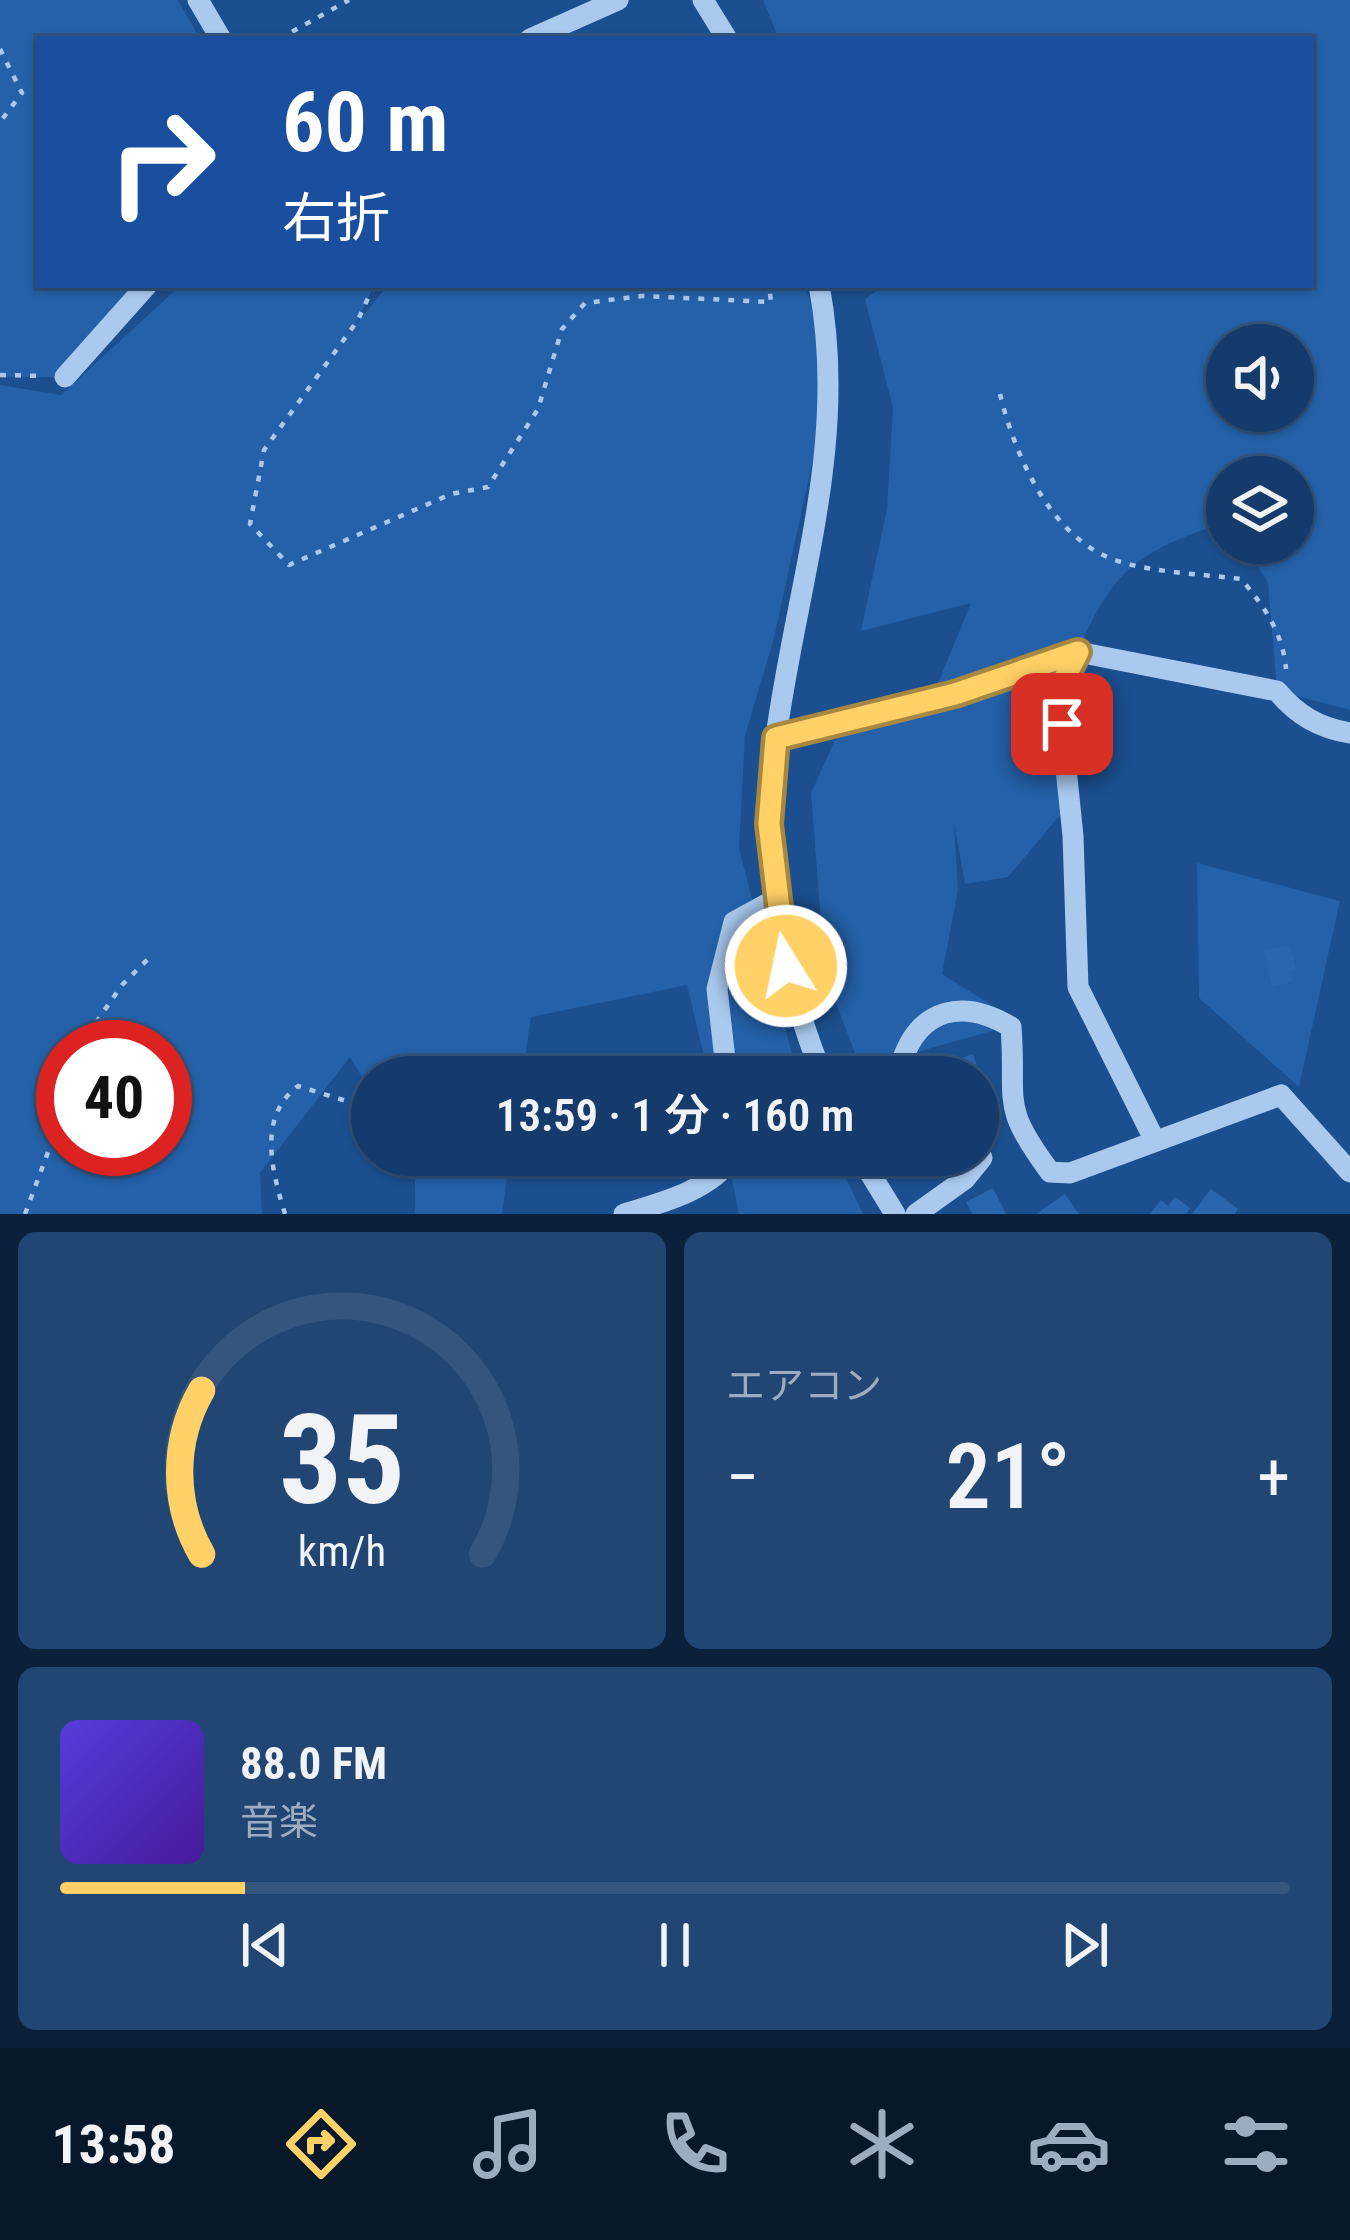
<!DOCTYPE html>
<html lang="ja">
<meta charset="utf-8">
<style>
:root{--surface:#143b6b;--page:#214673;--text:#f1f3f6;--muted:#9dadc1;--line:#33557e;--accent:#ffd166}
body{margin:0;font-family:"Roboto Condensed","Noto Sans JP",sans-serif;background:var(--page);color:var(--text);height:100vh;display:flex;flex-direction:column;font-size:45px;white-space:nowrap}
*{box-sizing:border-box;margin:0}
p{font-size:39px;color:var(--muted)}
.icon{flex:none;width:66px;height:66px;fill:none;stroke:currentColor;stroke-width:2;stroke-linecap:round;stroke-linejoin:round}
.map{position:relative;height:1214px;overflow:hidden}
.drawer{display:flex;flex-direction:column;gap:18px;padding:18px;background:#0b203b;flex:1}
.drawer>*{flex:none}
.hud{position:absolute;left:36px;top:36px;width:1278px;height:252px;border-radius:0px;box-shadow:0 3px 9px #0004,0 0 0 3px var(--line);background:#1a4fa0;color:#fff;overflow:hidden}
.fabs{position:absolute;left:1206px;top:324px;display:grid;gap:24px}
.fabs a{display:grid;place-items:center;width:108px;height:108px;border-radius:50%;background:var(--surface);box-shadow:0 3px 9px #0004,0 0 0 3px var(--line);font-size:60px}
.speed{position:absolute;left:36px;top:1020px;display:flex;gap:24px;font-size:60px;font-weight:700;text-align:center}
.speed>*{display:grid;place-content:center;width:156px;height:156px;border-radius:50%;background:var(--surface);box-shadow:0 3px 9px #0004,0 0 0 3px var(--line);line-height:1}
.speed .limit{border:18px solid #d22;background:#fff;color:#111}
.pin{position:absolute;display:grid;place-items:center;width:102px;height:102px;color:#fff;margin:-51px;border-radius:24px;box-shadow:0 6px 18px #0006}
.me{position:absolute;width:132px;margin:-66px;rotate:350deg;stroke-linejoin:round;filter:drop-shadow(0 0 9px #0008)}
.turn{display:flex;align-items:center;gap:42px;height:252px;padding:0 48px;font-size:54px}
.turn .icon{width:156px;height:156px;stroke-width:2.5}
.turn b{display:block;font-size:84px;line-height:102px}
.big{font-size:90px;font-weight:600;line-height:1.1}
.drawer .widget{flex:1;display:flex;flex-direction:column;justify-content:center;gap:18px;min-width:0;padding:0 42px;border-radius:18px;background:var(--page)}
.drawer .dial{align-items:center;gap:0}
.dial svg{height:312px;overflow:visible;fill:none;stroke:var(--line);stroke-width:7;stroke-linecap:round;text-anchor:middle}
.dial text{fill:var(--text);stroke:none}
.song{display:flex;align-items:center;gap:36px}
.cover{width:144px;height:144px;border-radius:18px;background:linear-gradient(135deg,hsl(250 70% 55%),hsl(260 70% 35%))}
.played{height:12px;border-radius:6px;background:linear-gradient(90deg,var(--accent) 15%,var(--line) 15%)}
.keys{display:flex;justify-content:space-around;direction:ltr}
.heat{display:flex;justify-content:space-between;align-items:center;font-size:66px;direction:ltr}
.drawer .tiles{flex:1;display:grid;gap:18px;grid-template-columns:1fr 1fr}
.widget:last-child{grid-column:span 2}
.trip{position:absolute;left:351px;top:1056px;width:648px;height:120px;border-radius:60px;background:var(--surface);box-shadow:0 3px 9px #0004,0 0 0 3px var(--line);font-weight:600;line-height:120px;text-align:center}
.tabs{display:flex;height:192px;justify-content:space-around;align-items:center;background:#08182b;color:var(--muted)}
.tabs .icon{width:84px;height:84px}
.tabs .current{color:var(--accent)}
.tabs b{font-size:54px;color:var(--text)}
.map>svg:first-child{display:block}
.green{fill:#2461a8;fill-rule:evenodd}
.building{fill:#2a66ad}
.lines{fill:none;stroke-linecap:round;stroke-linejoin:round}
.path{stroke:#a9c9ee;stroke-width:4.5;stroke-dasharray:6 9;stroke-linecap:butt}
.minor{stroke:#a9c9ee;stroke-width:21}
.route-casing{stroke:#a68842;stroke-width:30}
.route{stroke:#ffd166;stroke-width:21}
</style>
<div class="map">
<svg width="1350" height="1214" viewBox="0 0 1350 1214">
<rect width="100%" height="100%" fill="#1b4f8f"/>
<path class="green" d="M0,0H178L200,39H39V285H138L65,377H0Z
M763,0H1350V710L1277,691L1268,583L1244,543H1293V477H1227V522C1109,559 1110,586 1058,691H1048L1069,804L1008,877L965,884L954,822L958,890L942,974L1001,1011L1002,1028L889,1060V1077H864L825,974L811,793L835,740L936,688L971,603L861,631L887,509L893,408L865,299L885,285H1311V39H779ZM1227,345H1293V411H1227Z
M181,285H374L355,326L383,291L380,285H804L815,316L820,427L774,638L745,736L739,848L798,1077H709L687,985L531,1017L522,1077H372V1094L350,1057L260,1173L262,1214H0V385L61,395ZM63,1047H165V1149H63Z
M1197,863L1340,901L1299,1087L1199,998Z
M409,1155H510L502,1214H415V1167Z
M727,1155H835L863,1214H739Z"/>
<path class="building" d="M1290,946L1296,969L1291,970L1293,982L1272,987L1263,950Z
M973,1054L992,1107L978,1112V1077H911Z
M993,1188L1006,1214H972L966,1202Z
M1211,1189L1238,1209L1235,1214H1192Z
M1065,1194L1079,1214H1036Z
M1175,1197L1190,1208L1186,1214H1150L1161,1200L1168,1206Z"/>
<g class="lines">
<path class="path" d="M279,39L349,0
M0,49L22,93L0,122
M374,285L358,320L264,450L250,524L289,565L451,494L488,487L538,409L562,329L585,303L642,296L771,302L769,285
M0,375L42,376
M1000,394C1015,456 1052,542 1121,562C1158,573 1202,574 1241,579C1264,606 1283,633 1286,669
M79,1047L122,985L150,957
M25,1214L63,1112
M285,1214C272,1171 257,1117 298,1086L372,1109"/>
<path class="minor" d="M198,0L221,39
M703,0L727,39
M530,39L618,0
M819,285C849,443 797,582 776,737C760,857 778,966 823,1077
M65,377L147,285
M776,738L955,694L1078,652
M902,1061C920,1008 963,998 1011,1027C1017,1105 999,1103 1050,1172L1070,1173L1281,1095L1350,1172
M727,1077L717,989L734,922L774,900
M1154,1139L1078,987L1073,836L1058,691L1078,652L1277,691C1297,715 1319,728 1350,733
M859,1155L895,1214
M624,1214C664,1202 709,1191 735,1155
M916,1214L965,1179L982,1158"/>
</g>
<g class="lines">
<g class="route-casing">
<path id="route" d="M786,966L769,824L776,738L955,694L1078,652L1058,691L1062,724"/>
</g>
<use href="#route" class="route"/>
</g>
</svg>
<div class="fabs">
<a><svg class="icon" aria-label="sound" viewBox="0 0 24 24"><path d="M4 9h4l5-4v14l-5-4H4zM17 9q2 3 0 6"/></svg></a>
<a><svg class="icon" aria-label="layers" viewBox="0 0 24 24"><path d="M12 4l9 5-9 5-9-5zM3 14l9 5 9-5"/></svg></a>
</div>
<div class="speed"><div class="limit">40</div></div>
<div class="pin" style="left:1062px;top:724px;background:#d93025"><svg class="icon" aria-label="arrive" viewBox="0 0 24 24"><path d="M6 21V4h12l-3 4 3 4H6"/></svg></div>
<svg class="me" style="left:786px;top:966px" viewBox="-20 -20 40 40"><circle r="17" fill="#ffd166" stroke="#fff" stroke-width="3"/><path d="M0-11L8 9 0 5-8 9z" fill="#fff"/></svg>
<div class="trip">13:59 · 1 分 · 160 m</div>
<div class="hud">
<div class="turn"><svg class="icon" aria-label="right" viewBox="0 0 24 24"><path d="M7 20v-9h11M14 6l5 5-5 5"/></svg><div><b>60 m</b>右折</div></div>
</div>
</div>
<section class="drawer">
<div class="tiles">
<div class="widget dial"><svg viewBox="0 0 100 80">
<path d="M14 69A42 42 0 1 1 86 69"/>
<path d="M14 69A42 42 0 0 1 14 27" stroke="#ffd166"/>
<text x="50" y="56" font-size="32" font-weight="700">35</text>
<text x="50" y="72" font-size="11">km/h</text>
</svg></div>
<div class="widget"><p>エアコン</p>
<div class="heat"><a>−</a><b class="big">21°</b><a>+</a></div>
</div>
<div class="widget">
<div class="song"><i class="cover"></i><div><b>88.0 FM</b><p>音楽</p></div></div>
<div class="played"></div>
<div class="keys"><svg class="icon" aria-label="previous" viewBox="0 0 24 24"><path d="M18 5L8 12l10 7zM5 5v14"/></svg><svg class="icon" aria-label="pause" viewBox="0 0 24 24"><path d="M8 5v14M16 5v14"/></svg><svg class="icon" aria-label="next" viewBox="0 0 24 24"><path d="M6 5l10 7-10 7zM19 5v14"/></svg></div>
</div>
</div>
</section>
<nav class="tabs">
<b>13:58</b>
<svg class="icon current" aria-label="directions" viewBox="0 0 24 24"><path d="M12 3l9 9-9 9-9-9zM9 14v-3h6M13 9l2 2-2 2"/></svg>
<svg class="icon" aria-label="music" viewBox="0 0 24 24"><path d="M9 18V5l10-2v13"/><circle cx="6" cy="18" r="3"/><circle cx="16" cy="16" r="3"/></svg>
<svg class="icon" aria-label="phone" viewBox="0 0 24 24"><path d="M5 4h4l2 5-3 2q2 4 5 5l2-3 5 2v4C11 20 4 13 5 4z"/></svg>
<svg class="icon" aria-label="climate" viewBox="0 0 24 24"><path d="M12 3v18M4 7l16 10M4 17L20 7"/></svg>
<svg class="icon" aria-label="car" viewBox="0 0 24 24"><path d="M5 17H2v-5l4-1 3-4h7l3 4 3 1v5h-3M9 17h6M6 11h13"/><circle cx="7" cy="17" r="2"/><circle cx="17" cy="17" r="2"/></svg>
<svg class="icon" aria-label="filters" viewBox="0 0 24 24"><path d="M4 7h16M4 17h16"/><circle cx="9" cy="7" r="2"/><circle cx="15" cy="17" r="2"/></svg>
</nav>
